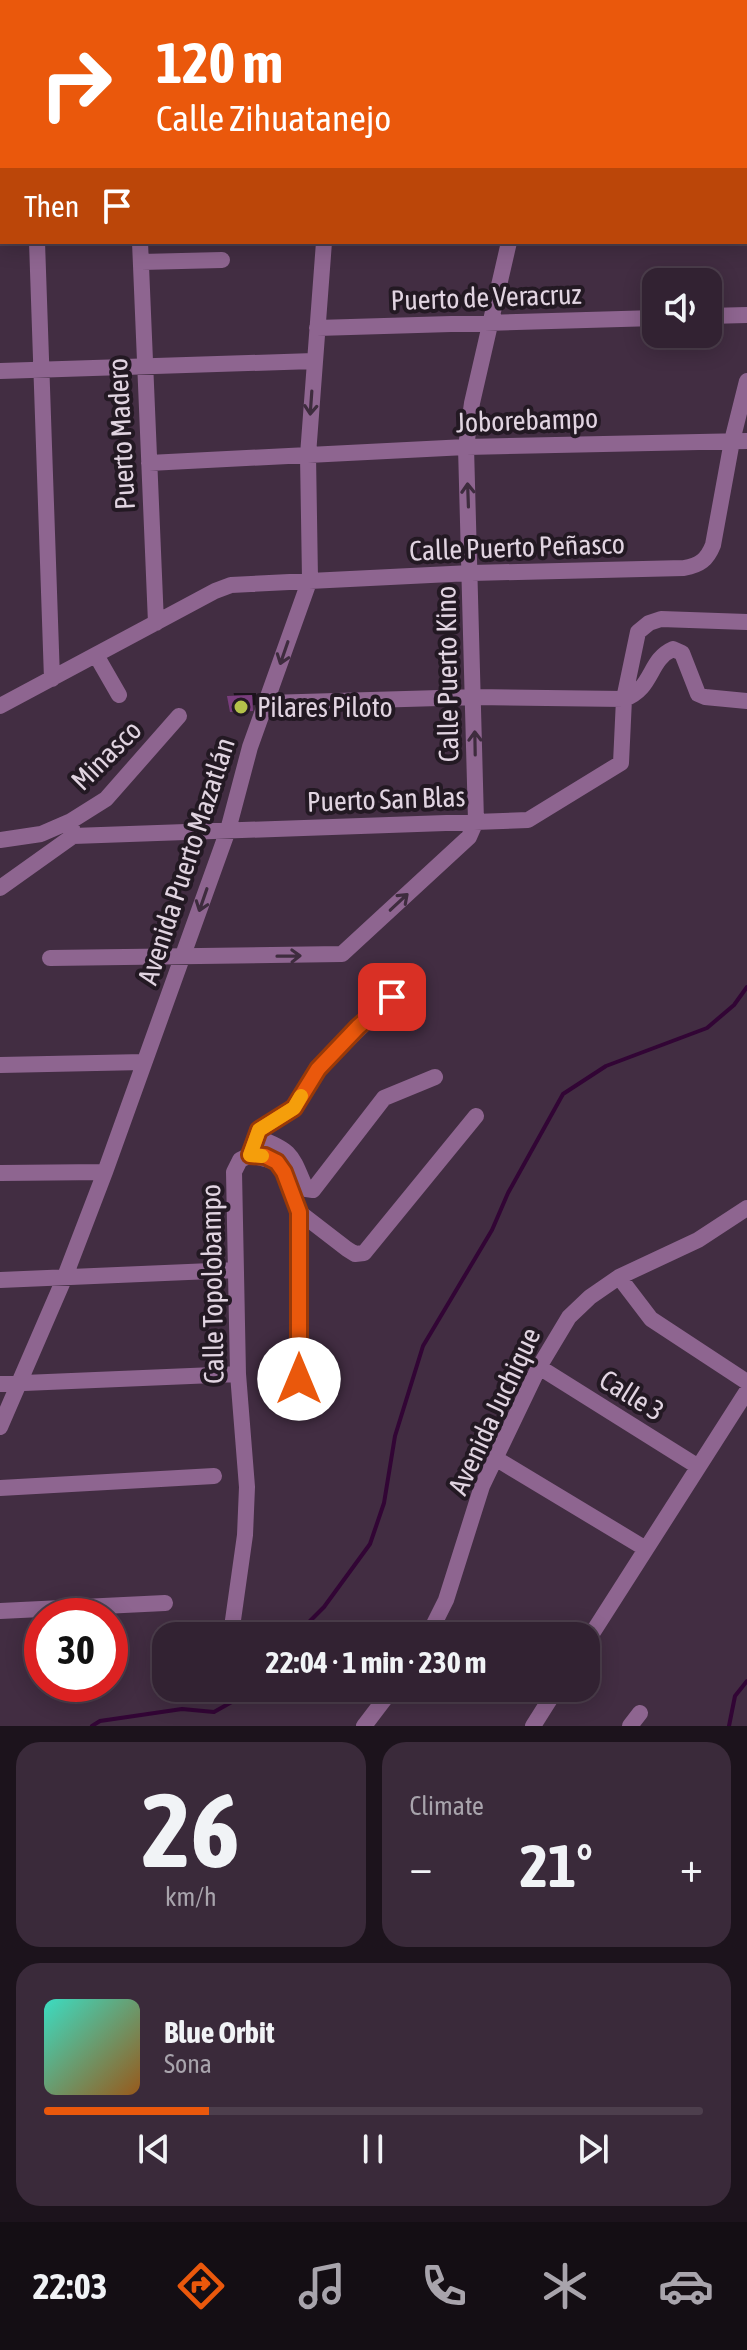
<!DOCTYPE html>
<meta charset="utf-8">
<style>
:root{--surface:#322232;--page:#3a2a3a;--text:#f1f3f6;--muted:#a8a4ac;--line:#4d3f4d;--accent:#ea580c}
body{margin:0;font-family:"Asap Condensed",sans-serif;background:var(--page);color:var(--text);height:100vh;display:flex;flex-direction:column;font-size:30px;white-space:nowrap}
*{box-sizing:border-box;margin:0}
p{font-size:26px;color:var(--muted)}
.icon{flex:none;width:44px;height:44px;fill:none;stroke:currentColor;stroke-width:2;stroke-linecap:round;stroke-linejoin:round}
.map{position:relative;height:1726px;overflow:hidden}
.side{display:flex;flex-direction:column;gap:16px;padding:16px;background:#1c131c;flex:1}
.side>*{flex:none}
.guide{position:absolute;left:0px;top:0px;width:748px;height:244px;box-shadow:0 4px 20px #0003,0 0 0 2px var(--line);background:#ea580c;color:#fff;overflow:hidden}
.fabs{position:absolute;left:642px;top:268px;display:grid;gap:16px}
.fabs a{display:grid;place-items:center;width:80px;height:80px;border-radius:16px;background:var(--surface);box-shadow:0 4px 20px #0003,0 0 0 2px var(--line);font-size:40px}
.speed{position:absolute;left:24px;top:1598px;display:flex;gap:16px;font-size:40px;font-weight:700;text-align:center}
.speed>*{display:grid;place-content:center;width:104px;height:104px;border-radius:50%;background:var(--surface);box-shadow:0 4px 20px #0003,0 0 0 2px var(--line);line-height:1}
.speed .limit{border:12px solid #d22;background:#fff;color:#111}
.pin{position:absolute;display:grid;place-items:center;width:68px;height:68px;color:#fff;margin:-34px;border-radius:16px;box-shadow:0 4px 12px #0006}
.me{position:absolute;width:88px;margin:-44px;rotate:0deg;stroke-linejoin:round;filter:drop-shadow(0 0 6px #0008)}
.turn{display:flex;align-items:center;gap:28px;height:168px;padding:0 24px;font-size:36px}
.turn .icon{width:104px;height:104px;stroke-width:2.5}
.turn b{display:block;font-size:56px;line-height:68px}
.then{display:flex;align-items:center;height:76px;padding:0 24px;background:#0003;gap:16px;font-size:30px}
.big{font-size:60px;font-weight:700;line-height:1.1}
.side .card{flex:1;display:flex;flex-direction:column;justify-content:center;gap:12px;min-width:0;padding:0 28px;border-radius:24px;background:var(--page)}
.side .dial{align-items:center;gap:0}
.dial b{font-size:104px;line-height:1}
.song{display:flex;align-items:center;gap:24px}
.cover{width:96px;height:96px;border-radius:12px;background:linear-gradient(135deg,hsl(170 70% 55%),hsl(30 70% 35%))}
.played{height:8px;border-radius:4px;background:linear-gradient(90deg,var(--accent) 25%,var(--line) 25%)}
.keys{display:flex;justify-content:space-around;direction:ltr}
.heat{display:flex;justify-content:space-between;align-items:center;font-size:44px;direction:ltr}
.side .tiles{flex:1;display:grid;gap:16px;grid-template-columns:1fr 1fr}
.card:last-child{grid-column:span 2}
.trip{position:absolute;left:152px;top:1622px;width:448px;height:80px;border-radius:24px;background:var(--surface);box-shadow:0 4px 20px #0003,0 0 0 2px var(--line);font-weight:700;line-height:80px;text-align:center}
.dock{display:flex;height:128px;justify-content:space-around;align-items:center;background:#140e14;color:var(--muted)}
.dock .icon{width:56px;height:56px}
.dock .current{color:var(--accent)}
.dock b{font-size:36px;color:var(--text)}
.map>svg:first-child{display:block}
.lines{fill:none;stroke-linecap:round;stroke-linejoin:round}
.stream{stroke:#320535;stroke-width:4}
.building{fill:#793d7d;filter:url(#shadow)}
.minor{stroke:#8e6590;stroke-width:16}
.oneway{stroke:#3e2c3e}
.route-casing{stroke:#983908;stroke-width:20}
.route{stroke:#ea580c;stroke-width:14}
.slow{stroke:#f59e0b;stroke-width:14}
.poi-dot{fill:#b4c24a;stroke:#231923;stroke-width:3}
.labels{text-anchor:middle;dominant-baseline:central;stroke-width:8;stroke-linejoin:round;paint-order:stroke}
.street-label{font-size:28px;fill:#e1d4e1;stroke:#231923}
.poi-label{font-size:28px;fill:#e1d4e1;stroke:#231923;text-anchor:start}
</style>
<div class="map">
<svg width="747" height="1726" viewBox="0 0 747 1726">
<defs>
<filter id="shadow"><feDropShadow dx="6" dy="-6" stdDeviation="0" flood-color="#0009"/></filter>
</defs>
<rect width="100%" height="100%" fill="#422d42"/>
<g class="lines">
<path class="stream" d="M39,0L44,2
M295,1636L324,1607L370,1544L384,1503L395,1436L423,1346L492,1230L508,1193L563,1094L606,1066L707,1028L734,1005L747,987
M92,1726L100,1721L182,1709L214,1712L237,1699L242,1688
M729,1726L735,1696L747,1681"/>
</g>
<path class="building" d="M252,695L253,711L230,712L227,696Z"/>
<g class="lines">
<path class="minor" d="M127,0V2
M166,2L170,0
M338,2V0
M562,2V0
M0,61H2
M746,66H747
M746,192H747
M37,242L52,679
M140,242L156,623
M141,262L222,260
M708,316L747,315
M317,328L656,318
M0,371L314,361
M149,463L466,447L747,441
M96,655L119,695
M267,703L474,697L624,699C654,688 648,660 673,649L682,653L698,694L705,697L747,701
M0,706L215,591L231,585L471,573L684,568C700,565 707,560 713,545L732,441L747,381
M73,836L528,820L621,763L624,699L638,632L649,623L661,619L747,622
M0,840L41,834L71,821
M0,888L73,836L71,821L106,799L179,716
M50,958L342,954L469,837L476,821L466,447L472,403L509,242
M0,1065L144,1062
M256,1137C293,1151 291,1154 306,1189L313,1190L384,1098L435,1077
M254,1145L259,1130L294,1108L318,1069L392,997
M0,1173L105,1172
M299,1212L347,1249L355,1254L364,1253L476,1116
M619,1277L651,1319L747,1382
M0,1280L235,1270
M539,1367L697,1466
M0,1384L238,1374
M0,1427L64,1279L105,1172L228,830L250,747L310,579L308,455L324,242
M495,1458L646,1549
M0,1488L214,1476
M0,1611L165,1603
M233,1620L245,1535L247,1487L238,1374L234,1172L240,1160L250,1155L277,1162L284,1172L299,1212V1379
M428,1636L446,1600L482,1486L539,1367L569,1317L590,1297L619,1277L698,1240L747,1208
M586,1643L747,1391
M364,1726L393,1688
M533,1726L557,1688
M630,1726L640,1713"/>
</g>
<defs><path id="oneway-shaft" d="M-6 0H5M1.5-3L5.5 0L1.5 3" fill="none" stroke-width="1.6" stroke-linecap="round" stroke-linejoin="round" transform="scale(2)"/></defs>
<g class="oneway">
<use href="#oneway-shaft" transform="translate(311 403) rotate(94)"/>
<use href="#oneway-shaft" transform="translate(468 495) rotate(-92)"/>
<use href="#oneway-shaft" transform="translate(284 653) rotate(109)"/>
<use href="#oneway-shaft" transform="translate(475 743) rotate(-91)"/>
<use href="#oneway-shaft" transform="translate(203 900) rotate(109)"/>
<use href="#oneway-shaft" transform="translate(399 902) rotate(-43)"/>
<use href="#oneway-shaft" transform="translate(289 956) rotate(-1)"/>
</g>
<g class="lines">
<g class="route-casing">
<path id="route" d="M299,1379V1212L284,1172L277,1162L265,1156L250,1155L259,1130L294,1108L318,1069L358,1027L392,997"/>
</g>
<use href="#route" class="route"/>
<path class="slow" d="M262,1156L250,1155L259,1130L294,1108L301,1096"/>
</g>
<circle class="poi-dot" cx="241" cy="707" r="8"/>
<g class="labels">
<g class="street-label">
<text transform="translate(486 297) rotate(-2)">Puerto de Veracruz</text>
<text transform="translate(527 420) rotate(-2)">Joborebampo</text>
<text transform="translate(121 434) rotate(-93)">Puerto Madero</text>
<text transform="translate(517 547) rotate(-2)">Calle Puerto Peñasco</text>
<text transform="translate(447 674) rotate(-91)">Calle Puerto Kino</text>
<text transform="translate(106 755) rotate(-45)">Minasco</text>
<text transform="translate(386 799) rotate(-2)">Puerto San Blas</text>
<text transform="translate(186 861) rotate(-72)">Avenida Puerto Mazatlán</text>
<text transform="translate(212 1284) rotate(-91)">Calle Topolobampo</text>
<text transform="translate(632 1395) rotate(32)">Calle 3</text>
<text transform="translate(494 1411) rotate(-65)">Avenida Juchique</text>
</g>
<g class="poi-label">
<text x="257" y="707">Pilares Piloto</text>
</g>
</g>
</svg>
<div class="fabs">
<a><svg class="icon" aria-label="sound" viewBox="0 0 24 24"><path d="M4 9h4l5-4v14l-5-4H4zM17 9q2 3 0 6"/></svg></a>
</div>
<div class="speed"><div class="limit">30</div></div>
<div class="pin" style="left:392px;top:997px;background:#d93025"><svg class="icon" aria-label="arrive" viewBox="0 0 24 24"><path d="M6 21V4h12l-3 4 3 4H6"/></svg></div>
<svg class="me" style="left:299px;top:1379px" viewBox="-20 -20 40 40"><circle r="19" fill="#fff"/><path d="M0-13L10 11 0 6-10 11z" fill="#ea580c"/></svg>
<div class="trip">22:04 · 1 min · 230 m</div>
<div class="guide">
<div class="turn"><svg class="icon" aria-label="right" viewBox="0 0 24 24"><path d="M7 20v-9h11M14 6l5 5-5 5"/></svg><div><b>120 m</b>Calle Zihuatanejo</div></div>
<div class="then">Then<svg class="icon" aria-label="arrive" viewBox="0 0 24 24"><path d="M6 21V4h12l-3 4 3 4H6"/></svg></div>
</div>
</div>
<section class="side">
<div class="tiles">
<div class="card dial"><b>26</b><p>km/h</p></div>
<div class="card"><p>Climate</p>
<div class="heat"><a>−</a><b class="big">21°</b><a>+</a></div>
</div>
<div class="card">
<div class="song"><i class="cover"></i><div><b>Blue Orbit</b><p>Sona</p></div></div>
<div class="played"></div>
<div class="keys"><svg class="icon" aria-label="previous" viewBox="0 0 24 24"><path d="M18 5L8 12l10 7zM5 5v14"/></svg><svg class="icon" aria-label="pause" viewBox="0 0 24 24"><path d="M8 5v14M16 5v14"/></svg><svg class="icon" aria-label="next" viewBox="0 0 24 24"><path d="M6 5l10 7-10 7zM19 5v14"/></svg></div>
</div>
</div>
</section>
<nav class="dock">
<b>22:03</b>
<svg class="icon current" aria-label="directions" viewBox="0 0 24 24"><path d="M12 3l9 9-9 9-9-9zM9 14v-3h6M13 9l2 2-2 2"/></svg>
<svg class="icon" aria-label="music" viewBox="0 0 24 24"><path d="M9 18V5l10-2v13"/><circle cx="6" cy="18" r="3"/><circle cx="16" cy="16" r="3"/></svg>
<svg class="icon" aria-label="phone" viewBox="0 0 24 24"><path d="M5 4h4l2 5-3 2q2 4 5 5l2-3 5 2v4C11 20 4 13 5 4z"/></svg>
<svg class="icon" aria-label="climate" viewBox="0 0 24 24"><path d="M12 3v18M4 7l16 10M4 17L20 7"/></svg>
<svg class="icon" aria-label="car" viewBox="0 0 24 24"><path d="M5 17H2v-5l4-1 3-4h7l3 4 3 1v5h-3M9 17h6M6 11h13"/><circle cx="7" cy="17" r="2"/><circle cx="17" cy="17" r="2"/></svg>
</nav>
